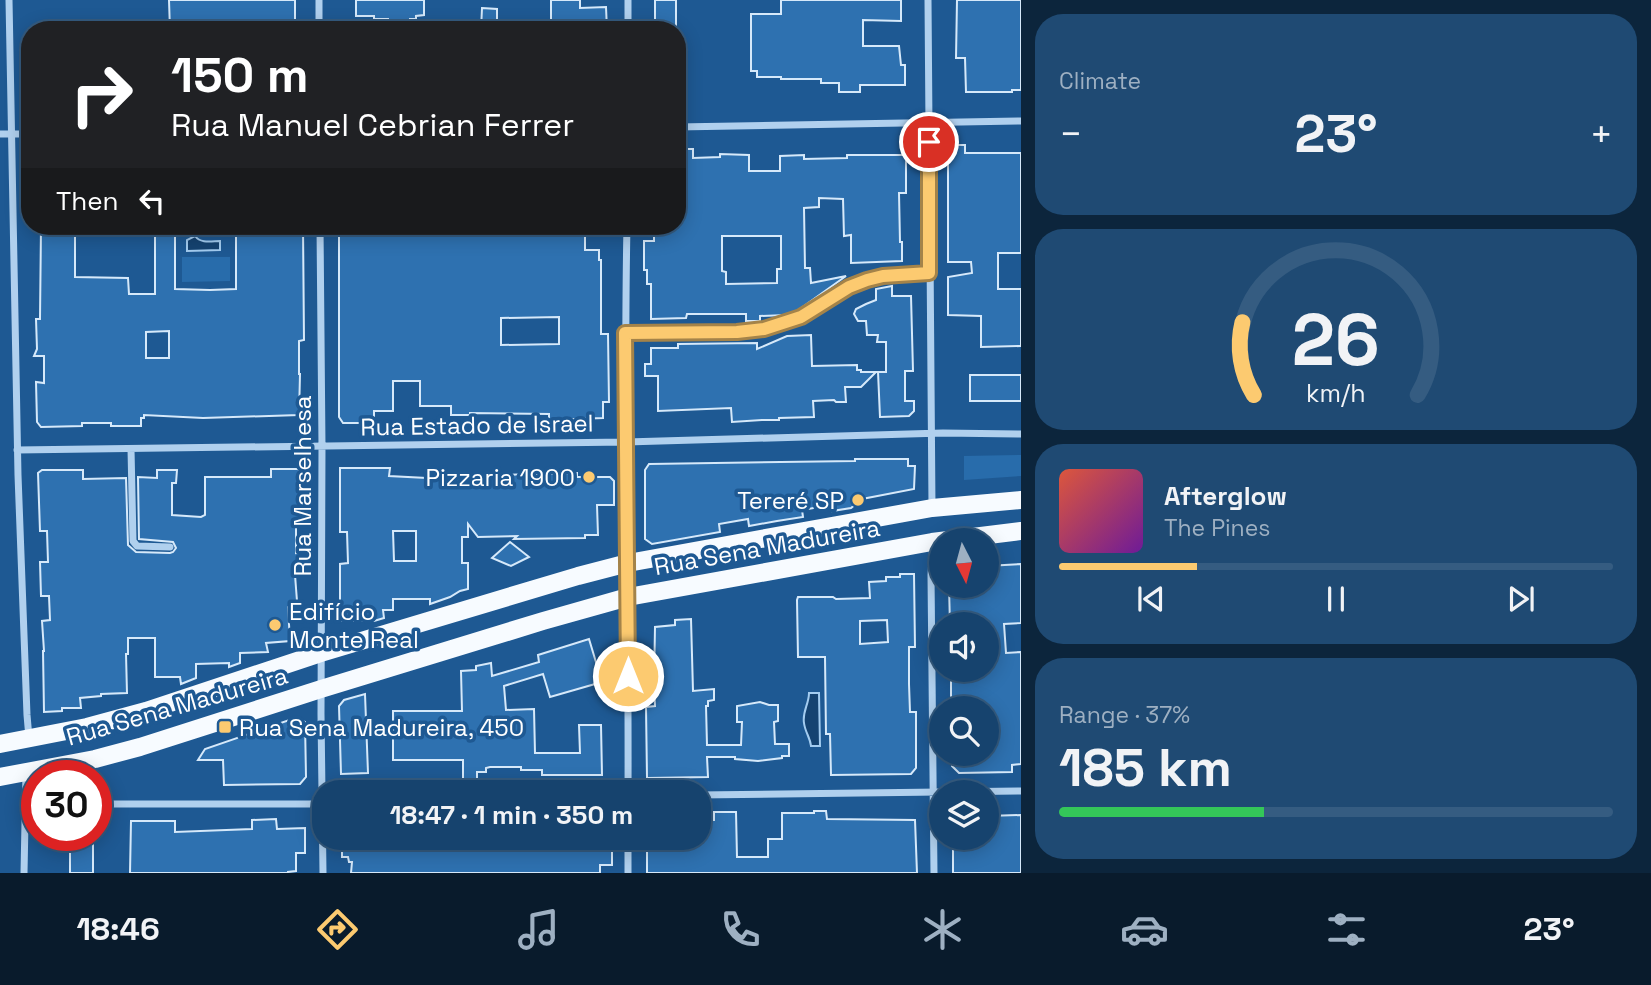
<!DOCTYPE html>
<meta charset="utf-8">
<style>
:root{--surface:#16436e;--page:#1f4a73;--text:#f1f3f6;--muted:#9eb0c2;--line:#355c81;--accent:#fcca70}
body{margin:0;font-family:"Space Grotesk",sans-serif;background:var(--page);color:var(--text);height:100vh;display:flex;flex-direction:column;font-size:26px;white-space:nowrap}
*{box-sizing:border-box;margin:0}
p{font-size:23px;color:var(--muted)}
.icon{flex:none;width:38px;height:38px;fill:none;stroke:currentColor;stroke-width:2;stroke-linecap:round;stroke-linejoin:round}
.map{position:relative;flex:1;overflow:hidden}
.side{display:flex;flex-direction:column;gap:14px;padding:14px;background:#0c253c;width:630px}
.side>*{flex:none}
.banner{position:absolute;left:21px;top:21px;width:665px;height:214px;border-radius:28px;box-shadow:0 4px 18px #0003,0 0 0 2px var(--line);background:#202124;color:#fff;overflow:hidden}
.needle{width:46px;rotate:174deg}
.tools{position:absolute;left:929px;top:528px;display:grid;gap:14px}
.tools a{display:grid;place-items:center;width:70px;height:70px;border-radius:50%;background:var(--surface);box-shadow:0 4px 18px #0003,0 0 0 2px var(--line);font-size:35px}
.speed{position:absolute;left:21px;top:760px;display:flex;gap:14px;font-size:35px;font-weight:700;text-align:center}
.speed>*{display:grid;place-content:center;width:91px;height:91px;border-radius:50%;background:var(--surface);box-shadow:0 4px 18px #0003,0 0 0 2px var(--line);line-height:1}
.speed .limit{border:10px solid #d22;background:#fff;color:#111}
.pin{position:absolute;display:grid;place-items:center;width:60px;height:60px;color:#fff;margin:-30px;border:4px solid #fff;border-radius:50%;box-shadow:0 2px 7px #0007}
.me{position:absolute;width:77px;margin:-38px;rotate:0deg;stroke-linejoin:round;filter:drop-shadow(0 0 5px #0008)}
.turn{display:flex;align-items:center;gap:24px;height:147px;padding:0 35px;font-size:32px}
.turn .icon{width:91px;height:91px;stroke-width:2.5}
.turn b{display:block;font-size:49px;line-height:60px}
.then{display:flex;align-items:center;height:66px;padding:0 35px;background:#0003;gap:14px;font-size:26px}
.big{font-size:52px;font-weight:700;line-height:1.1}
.side .widget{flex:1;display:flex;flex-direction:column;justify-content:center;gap:10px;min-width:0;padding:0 24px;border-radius:28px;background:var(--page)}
.side .dial{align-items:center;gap:0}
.dial svg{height:182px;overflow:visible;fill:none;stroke:var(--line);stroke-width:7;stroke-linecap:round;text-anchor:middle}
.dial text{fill:var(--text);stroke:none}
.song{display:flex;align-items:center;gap:21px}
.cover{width:84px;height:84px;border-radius:10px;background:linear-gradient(135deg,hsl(10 70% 55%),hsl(280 70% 35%))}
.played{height:7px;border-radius:4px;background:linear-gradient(90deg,var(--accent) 25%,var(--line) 25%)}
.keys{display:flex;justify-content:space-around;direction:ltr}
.heat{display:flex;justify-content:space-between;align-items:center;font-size:38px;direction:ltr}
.charge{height:10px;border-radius:5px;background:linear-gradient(90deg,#34c759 37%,var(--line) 0)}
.trip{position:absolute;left:312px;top:780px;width:399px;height:70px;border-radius:28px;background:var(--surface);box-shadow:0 4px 18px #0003,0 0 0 2px var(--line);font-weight:700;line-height:70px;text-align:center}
.menu{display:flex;height:112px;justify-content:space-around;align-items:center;background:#091b2c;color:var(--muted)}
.menu .icon{width:49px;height:49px}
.menu .current{color:var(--accent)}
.menu b{font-size:32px;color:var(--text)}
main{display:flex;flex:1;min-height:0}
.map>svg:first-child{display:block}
.green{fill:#286cab}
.water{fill:#154371;stroke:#a3ccf0;stroke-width:2}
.building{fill:#2e71b0;stroke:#d6e9fa;stroke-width:2;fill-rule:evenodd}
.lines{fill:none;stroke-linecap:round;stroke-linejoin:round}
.street{stroke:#b0d0ee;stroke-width:7}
.primary{stroke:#f7fbff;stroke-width:18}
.route-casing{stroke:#a48349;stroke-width:18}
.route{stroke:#fcca70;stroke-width:12}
.poi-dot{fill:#fcca70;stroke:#1e5993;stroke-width:2.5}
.labels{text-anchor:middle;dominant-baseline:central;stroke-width:7;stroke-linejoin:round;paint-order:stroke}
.street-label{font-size:24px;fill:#fff;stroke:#1e5993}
.poi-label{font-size:24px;fill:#fff;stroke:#1e5993;text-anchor:end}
</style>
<main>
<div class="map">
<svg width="1021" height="873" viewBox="0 0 1021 873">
<rect width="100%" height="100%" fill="#1e5993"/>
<path class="green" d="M182,257H230V281L182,282Z
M1021,455V476L964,480V456Z"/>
<path class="water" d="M195,236C201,244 212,241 220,241V250L187,251V240Z
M809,693H819L820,746H811C810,737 805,732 804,723C802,712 809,704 809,693Z"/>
<path class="building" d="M169,0H295V26H293V30H170Z
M356,0H424V15L416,16V19H410V30H388V19H374V16H356Z
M551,0H580V8L606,7L607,30H551Z
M655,0H676V30H655Z
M781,0H901V21L863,20V46H899L901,65H905V85H860V92H839V83H821V79H781V77H757V71H751V14H781Z
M957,0H1021V90H1012V92H966L965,58H956Z
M482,8L497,9V30H481Z
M953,145H965V153H1021V253H998V289H1021V346L981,347V316L948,315V277L972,273L971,262H948V150Z
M677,149H693V158L720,157V154L749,155V171H780V156L804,155V159L847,158V155H906V193H899L900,242H902V261L851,263V235L844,236L843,199L819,198V207L804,208L805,268H810L811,283L846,276L797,311L786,315L760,316V321H746V314H687L686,318L651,319V284H647V270H644V241H654V226H677ZM722,236H781V269H777V283L726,284V272L722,271Z
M41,226H75V277L128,278L129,294H155V226H175V289L210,290L236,289V233H250V226H303L304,340L299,341V374H300L299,415L203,418L144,415V418H141V426H111V423H82V426L41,427L37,422L36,382L44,383V356H34L37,349L36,319H40ZM169,331V358H146V332Z
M339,226H581V233H585V250H599V260H601V334H608L609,402H603V418L549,420V414L470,413V415H451V406H420V381H393V411H374V423H343L339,417ZM559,317V344L501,345V318Z
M892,286V296H911L913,371H905V401H914V411L909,416L880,417L878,372H886V342H877L878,335H867L866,321H858L854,314L856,309L866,304L876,300V289Z
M811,335L812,366L857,365V370H861V372H876L861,387H845L846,402H836L834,400L813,401L814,417L779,418V420H762L732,422L731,408L658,411V376H645V364H651V348H678V344L757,343V349L787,336Z
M970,375H1021V401H970Z
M855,459H908V466H915L914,489L862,499L851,508L832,511L831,505L802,510L803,517L777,521L749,526L748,519L719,524L720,532L652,544L645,539V470L649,464L855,461Z
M340,468H390L389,476L427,478H462V476L577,473V477H610L614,481V505H597L598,535H585V538L514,539L517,536L478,537L468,524V537H462V563H468V589L460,591L450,597L430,604V599H393V610H383L384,618L374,621H340V564L348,563L347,532H340ZM393,531H416V561H394Z
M271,469H298L303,474L304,526L296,527V553L304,552V575H295L297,601L288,607L290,641L266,643L268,652L240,653V663L229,667V663L196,664V678L181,684L180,677H155V638H128V654H126L127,693L101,694V696L80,698L81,708H62V711L44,712L43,651H44L42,621L50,620L49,596H41L40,562H48L47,531H40L38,473L42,470H83V479L126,478L128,545L136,552L170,553L173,552L176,548L173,542L139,539L138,477L157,478V470H177L176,483H172V515L201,517L205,515V477H271Z
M510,542L529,557L511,566L492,558Z
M1021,564V623L1004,624L1006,653L1021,652V764L1012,765V772L959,773L952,766V754H987V709H951V670H987V625H950L949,586H987V566Z
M900,574H914L915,647H909V684L910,712H916V768L911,774L831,775L830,734H826L825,657H798L797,600L798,597H833L836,599L870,598L869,582L886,581V577H900ZM887,620L888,642L860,644V621Z
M691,619L693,691L714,689V700L708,701V706H706L707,745H741L742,722H737V706L760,702L769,705H778V721L774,722L775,744H789V756H782V758L758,761L735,759V757H707L708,777L647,778L646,707L655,706L654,683L655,627L675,625V620Z
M589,639L602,682L550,697L543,674L504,686L506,710L534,709L535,753H580L579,725H601L602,775H542V770H521V767H490L486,768V772H477V780H463V760H393V711H462L461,671L476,670V666L491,663L492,676L539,662L538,655Z
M365,694L368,773L341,774L339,706L344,700Z
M298,717L305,722L306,777L300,784L224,785L223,760H198L205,749Z
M814,811H826L827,819L915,820L917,873H647V838H698V820H714V812H736L737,857H768V839H782V813H814Z
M1021,815V873H953V838H987V816Z
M276,819L277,829L305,828V853H296V871L288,872V873H130L131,821H175V832L252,829V820Z
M70,838H93V873H70Z
M342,838H612V865H600V873H351L352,862H349L348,857H342Z"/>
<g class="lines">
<path class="street" d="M9,0L18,475L27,715L29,738
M319,0V30
M628,0V30
M928,0L932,507
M677,127L1021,121
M0,134H30
M320,226L322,446L321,714L323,873
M627,226C623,415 629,604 628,793
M625,333L737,332L764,329L801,317L849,287L867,280L883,276L929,273
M131,449L133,541L137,546L170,547
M17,450L626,442L943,433L1021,434
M933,542L931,575L934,873
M698,795L1021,791
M26,804H37
M96,804H324
M628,838V873
M24,873L26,772"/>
<path class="primary" d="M0,744L87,727L146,711L321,653L578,576L628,563L932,508L1021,500
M0,777L95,759L140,747L321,689L543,621L628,597L932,542L1021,531"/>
</g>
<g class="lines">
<g class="route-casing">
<path id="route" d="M628,676L625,333L737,332L764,329L801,317L849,287L867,280L883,276L929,273V142"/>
</g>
<use href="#route" class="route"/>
</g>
<g class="poi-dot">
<circle cx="589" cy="477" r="7"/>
<circle cx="858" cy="500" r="7"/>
<circle cx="275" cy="625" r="7"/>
<rect x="218" y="720" width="14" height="14" rx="3.5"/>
</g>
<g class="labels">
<g class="street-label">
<text transform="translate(477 425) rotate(-1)">Rua Estado de Israel</text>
<text transform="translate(302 486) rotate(-90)">Rua Marselhesa</text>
<text transform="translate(767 547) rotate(-10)">Rua Sena Madureira</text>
<text transform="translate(177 706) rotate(-16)">Rua Sena Madureira</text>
</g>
<g class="poi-label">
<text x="575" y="477">Pizzaria 1900</text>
<text x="844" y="500">Tereré SP</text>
<text x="289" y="611" text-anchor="start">Edifício<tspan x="289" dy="28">Monte Real</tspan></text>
<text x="239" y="727" text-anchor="start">Rua Sena Madureira, 450</text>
</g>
</g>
</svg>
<div class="tools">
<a><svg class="needle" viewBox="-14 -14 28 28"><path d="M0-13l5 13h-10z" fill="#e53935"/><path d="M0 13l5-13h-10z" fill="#9eb0c2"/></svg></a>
<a><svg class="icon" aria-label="sound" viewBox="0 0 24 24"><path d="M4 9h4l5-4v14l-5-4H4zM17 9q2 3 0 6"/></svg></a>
<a><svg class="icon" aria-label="search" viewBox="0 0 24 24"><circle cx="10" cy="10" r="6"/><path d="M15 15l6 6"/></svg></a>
<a><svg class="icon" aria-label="layers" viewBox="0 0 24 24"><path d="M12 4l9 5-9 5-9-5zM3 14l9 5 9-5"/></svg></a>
</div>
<div class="speed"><div class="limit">30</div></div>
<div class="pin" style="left:929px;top:142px;background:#d93025"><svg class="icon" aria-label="arrive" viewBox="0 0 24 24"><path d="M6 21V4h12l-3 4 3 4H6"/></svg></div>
<svg class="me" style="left:628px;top:676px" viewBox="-20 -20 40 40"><circle r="17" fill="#fcca70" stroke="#fff" stroke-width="3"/><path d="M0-11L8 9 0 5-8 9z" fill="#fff"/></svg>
<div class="trip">18:47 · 1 min · 350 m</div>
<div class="banner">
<div class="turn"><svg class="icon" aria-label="right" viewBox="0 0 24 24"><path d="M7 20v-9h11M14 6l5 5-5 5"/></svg><div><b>150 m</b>Rua Manuel Cebrian Ferrer</div></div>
<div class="then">Then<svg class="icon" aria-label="left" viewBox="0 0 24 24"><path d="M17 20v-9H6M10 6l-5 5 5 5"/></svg></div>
</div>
</div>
<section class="side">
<div class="widget"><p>Climate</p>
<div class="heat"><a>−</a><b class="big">23°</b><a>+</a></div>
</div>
<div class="widget dial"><svg viewBox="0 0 100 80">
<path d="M14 69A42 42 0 1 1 86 69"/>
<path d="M14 69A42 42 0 0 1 9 37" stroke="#fcca70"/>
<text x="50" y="56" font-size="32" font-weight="700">26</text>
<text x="50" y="72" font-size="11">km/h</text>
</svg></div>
<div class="widget">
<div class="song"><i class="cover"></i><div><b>Afterglow</b><p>The Pines</p></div></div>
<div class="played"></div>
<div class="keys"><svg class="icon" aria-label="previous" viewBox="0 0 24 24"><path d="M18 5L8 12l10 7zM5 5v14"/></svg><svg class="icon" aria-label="pause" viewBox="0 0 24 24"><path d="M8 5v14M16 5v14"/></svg><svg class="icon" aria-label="next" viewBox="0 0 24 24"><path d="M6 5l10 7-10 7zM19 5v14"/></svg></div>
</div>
<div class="widget"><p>Range · 37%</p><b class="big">185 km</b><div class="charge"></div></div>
</section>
</main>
<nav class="menu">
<b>18:46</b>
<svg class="icon current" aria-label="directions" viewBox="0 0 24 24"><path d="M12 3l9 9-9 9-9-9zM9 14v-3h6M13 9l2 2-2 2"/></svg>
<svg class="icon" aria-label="music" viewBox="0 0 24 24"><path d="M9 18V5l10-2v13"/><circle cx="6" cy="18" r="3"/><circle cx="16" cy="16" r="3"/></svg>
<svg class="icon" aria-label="phone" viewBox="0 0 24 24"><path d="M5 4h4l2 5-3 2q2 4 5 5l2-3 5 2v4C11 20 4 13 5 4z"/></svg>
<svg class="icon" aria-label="climate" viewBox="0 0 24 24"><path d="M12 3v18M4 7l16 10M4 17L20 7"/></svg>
<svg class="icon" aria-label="car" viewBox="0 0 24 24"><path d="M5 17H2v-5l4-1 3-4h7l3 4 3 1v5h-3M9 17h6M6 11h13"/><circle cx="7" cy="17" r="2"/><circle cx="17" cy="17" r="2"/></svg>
<svg class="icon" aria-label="filters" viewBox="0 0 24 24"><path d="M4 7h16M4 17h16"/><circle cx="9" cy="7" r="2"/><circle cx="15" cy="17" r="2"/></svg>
<b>23°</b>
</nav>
